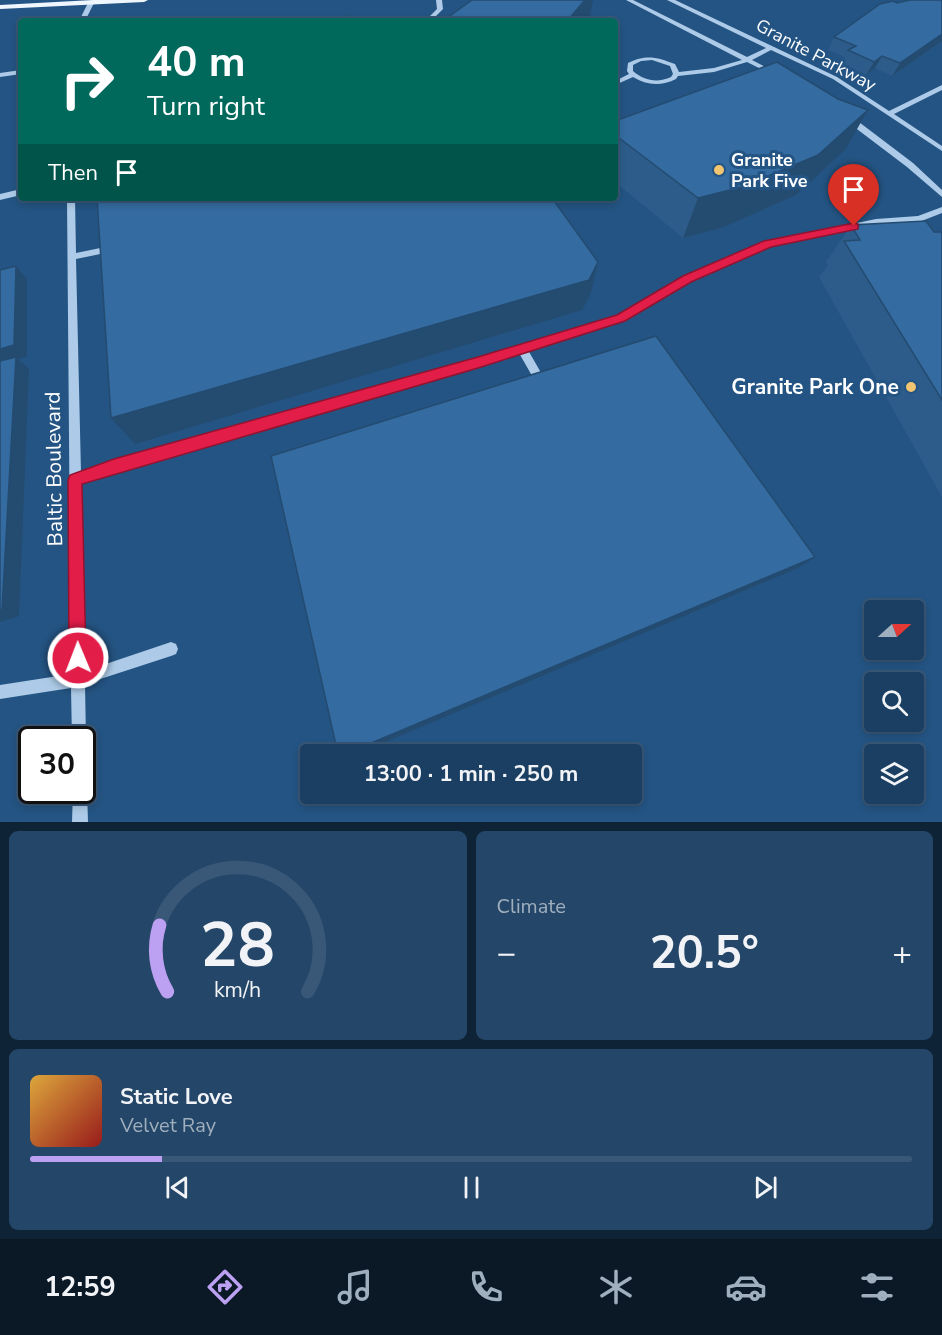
<!DOCTYPE html>
<meta charset="utf-8">
<style>
:root{--surface:#1b3f62;--page:#244668;--text:#f1f3f6;--muted:#a0afbe;--line:#395877;--accent:#bca0f2}
body{margin:0;font-family:"Nunito Sans",sans-serif;background:var(--page);color:var(--text);height:100vh;display:flex;flex-direction:column;font-size:22px;white-space:nowrap}
*{box-sizing:border-box;margin:0}
p{font-size:20px;color:var(--muted)}
.icon{flex:none;width:33px;height:33px;fill:none;stroke:currentColor;stroke-width:2;stroke-linecap:round;stroke-linejoin:round}
.map{position:relative;height:822px;overflow:hidden}
.drawer{display:flex;flex-direction:column;gap:9px;padding:9px;background:#0f2336;flex:1}
.drawer>*{flex:none}
.hud{position:absolute;left:18px;top:18px;width:600px;height:183px;border-radius:6px;box-shadow:0 3px 9px #0003,0 0 0 2px var(--line);background:#00695c;color:#fff;overflow:hidden}
.needle{width:39px;rotate:69deg}
.fabs{position:absolute;left:864px;top:600px;display:grid;gap:12px}
.fabs a{display:grid;place-items:center;width:60px;height:60px;border-radius:6px;background:var(--surface);box-shadow:0 3px 9px #0003,0 0 0 2px var(--line);font-size:30px}
.speed{position:absolute;left:18px;top:726px;display:flex;gap:12px;font-size:30px;font-weight:700;text-align:center}
.speed>*{display:grid;place-content:center;width:78px;height:78px;border-radius:50%;background:var(--surface);box-shadow:0 3px 9px #0003,0 0 0 2px var(--line);line-height:1}
.speed .limit{border:3px solid #111;border-radius:9px;background:#fff;color:#111}
.pin{position:absolute;display:grid;place-items:center;width:51px;height:51px;color:#fff;margin:-62px -26px;border-radius:50% 50% 50% 0;rotate:-45deg;box-shadow:0 0 6px #0007}
.pin .icon{rotate:45deg}
.me{position:absolute;width:66px;margin:-33px;rotate:359deg;stroke-linejoin:round;filter:drop-shadow(0 0 4px #0008)}
.turn{display:flex;align-items:center;gap:21px;height:126px;padding:0 30px;font-size:27px}
.turn .icon{width:78px;height:78px;stroke-width:2.5}
.turn b{display:block;font-size:42px;line-height:51px}
.then{display:flex;align-items:center;height:57px;padding:0 30px;background:#0003;gap:12px;font-size:22px}
.big{font-size:45px;font-weight:700;line-height:1.1}
.drawer .card{flex:1;display:flex;flex-direction:column;justify-content:center;gap:9px;min-width:0;padding:0 21px;border-radius:9px;background:var(--page)}
.drawer .dial{align-items:center;gap:0}
.dial svg{height:156px;overflow:visible;fill:none;stroke:var(--line);stroke-width:7;stroke-linecap:round;text-anchor:middle}
.dial text{fill:var(--text);stroke:none}
.song{display:flex;align-items:center;gap:18px}
.cover{width:72px;height:72px;border-radius:9px;background:linear-gradient(135deg,hsl(40 70% 55%),hsl(0 70% 35%))}
.played{height:6px;border-radius:3px;background:linear-gradient(90deg,var(--accent) 15%,var(--line) 15%)}
.keys{display:flex;justify-content:space-around;direction:ltr}
.heat{display:flex;justify-content:space-between;align-items:center;font-size:33px;direction:ltr}
.drawer .tiles{flex:1;display:grid;gap:9px;grid-template-columns:1fr 1fr}
.card:last-child{grid-column:span 2}
.trip{position:absolute;left:300px;top:744px;width:342px;height:60px;border-radius:6px;background:var(--surface);box-shadow:0 3px 9px #0003,0 0 0 2px var(--line);font-weight:700;line-height:60px;text-align:center}
.dock{display:flex;height:96px;justify-content:space-around;align-items:center;background:#0b1927;color:var(--muted)}
.dock .icon{width:42px;height:42px}
.dock .current{color:var(--accent)}
.dock b{font-size:27px;color:var(--text)}
.map>svg:first-child{display:block}
.lines{fill:none;stroke-linecap:round;stroke-linejoin:round}
.minor{fill:#adcbe8;fill-rule:evenodd}
.major{fill:#eff6fe;fill-rule:evenodd}
.wall{fill:#2d5c8a}
.shaded-wall{fill:#244b70}
.building{fill:#346ba0;stroke:#244b70;stroke-width:1.5}
.route{fill:#e11d48;stroke:#92132f;stroke-width:1.5}
.poi-dot{fill:#f2c571;stroke:#245483;stroke-width:2}
.labels{text-anchor:middle;dominant-baseline:central;stroke-width:6;stroke-linejoin:round;paint-order:stroke}
.far-street-label{font-size:18px;fill:#fff;stroke:#245483}
.far-poi-label{font-size:18px;font-weight:bold;fill:#fff;stroke:#245483;text-anchor:start}
.poi-label{font-size:21px;font-weight:bold;fill:#fff;stroke:#245483;text-anchor:end}
.street-label{font-size:21px;fill:#fff;stroke:#245483}
</style>
<div class="map">
<svg width="942" height="822" viewBox="0 0 942 822">
<rect width="100%" height="100%" fill="#245483"/>
<g class="lines">
<path class="minor" d="M436,0H442L443,9L431,21H425L437,9Z
M626,0H633L747,57L766,48L667,0H675L837,77L889,111L942,85V90L894,114L942,146V151L833,79L771,50L752,60L775,72L776,73L773,75L747,62L714,72L678,76L676,79C662,86 647,86 633,77L615,85V81L629,74L627,71L628,63C646,54 657,57 675,64L679,72L714,68L742,60ZM652,60L670,66L673,74L671,77C658,83 644,81 633,71V65L641,61Z
M91,1L94,3L85,21H79L88,3Z
M21,70V74L0,77V73Z
M845,116H851L913,163L942,190V197L907,167L845,120Z
M21,189V195L0,200V194Z
M67,198H75L76,253L115,245L119,248L115,251L76,259L81,473L114,461L478,358L618,315L684,277L765,242L876,219L918,216L942,207V213L919,222L876,225L770,247L690,281L624,321L528,350L548,385L547,388H539L519,353L114,471L81,483L85,671L171,642L176,644L178,649L176,654L171,656L85,684L86,740L82,746V740H72L71,688L0,699V685L71,674Z
M82,784L85,785L87,790L88,822H72L73,790H82Z"/>
<path class="major" d="M93,0H148L144,2L0,9V5Z"/>
</g>
<path class="wall" d="M942,0V42L939,43L892,76L875,68L866,75L842,63L845,57L828,50L834,37L897,3Z
M615,121L845,150L796,195L724,227L683,238L615,182Z
M851,225L934,232H942V497L819,277L828,265L826,262Z"/>
<path class="shaded-wall" d="M585,0H593L589,21H567Z
M942,34V42L939,43L892,76L900,63Z
M882,56L875,68L866,75L874,62Z
M868,110L845,150L796,195L724,227L683,238L698,198Z
M598,262L591,293L582,310L135,444L111,418Z
M16,266L27,279V357L18,359L29,369L19,616L0,622V349Z
M815,557L798,568L357,754H345Z"/>
<path class="building" d="M472,0H585L567,21H443Z
M910,0H942V34L900,63L882,56L874,62L848,50L856,46L834,37L880,4L893,1L897,3Z
M349,16L352,21H322Z
M777,62L838,99L868,110L818,155L742,187L698,198L615,135V121Z
M97,198H454L456,201L470,198H552L598,262L589,280L111,418Z
M926,221L934,232H942V400L844,241L860,240L851,225Z
M16,266L14,345L0,349V270Z
M656,336L815,557L345,754H338L271,456Z
M16,357L2,610H0V361Z"/>
<path class="route" d="M854,223L858,224V229L771,247L691,282L625,321L478,368L82,484L86,658L84,664L78,667L71,664L69,658L68,480L70,475L114,459L478,357L617,315L683,276L764,241Z"/>
<g class="poi-dot">
<circle cx="719" cy="170" r="6"/>
<circle cx="911" cy="387" r="6"/>
</g>
<g class="labels">
<g class="far-street-label">
<text transform="translate(816 55) rotate(28)">Granite Parkway</text>
</g>
<g class="far-poi-label">
<text x="731" y="160">Granite<tspan x="731" dy="21">Park Five</tspan></text>
</g>
<g class="poi-label">
<text x="899" y="387">Granite Park One</text>
</g>
<g class="street-label">
<text transform="translate(54 469) rotate(-91)">Baltic Boulevard</text>
</g>
</g>
</svg>
<div class="fabs">
<a><svg class="needle" viewBox="-14 -14 28 28"><path d="M0-13l5 13h-10z" fill="#e53935"/><path d="M0 13l5-13h-10z" fill="#a0afbe"/></svg></a>
<a><svg class="icon" aria-label="search" viewBox="0 0 24 24"><circle cx="10" cy="10" r="6"/><path d="M15 15l6 6"/></svg></a>
<a><svg class="icon" aria-label="layers" viewBox="0 0 24 24"><path d="M12 4l9 5-9 5-9-5zM3 14l9 5 9-5"/></svg></a>
</div>
<div class="speed"><div class="limit">30</div></div>
<div class="pin" style="left:854px;top:226px;background:#d93025"><svg class="icon" aria-label="arrive" viewBox="0 0 24 24"><path d="M6 21V4h12l-3 4 3 4H6"/></svg></div>
<svg class="me" style="left:78px;top:658px" viewBox="-20 -20 40 40"><circle r="17" fill="#e11d48" stroke="#fff" stroke-width="3"/><path d="M0-11L8 9 0 5-8 9z" fill="#fff"/></svg>
<div class="trip">13:00 · 1 min · 250 m</div>
<div class="hud">
<div class="turn"><svg class="icon" aria-label="right" viewBox="0 0 24 24"><path d="M7 20v-9h11M14 6l5 5-5 5"/></svg><div><b>40 m</b>Turn right</div></div>
<div class="then">Then<svg class="icon" aria-label="arrive" viewBox="0 0 24 24"><path d="M6 21V4h12l-3 4 3 4H6"/></svg></div>
</div>
</div>
<section class="drawer">
<div class="tiles">
<div class="card dial"><svg viewBox="0 0 100 80">
<path d="M14 69A42 42 0 1 1 86 69"/>
<path d="M14 69A42 42 0 0 1 10 35" stroke="#bca0f2"/>
<text x="50" y="56" font-size="32" font-weight="700">28</text>
<text x="50" y="72" font-size="11">km/h</text>
</svg></div>
<div class="card"><p>Climate</p>
<div class="heat"><a>−</a><b class="big">20.5°</b><a>+</a></div>
</div>
<div class="card">
<div class="song"><i class="cover"></i><div><b>Static Love</b><p>Velvet Ray</p></div></div>
<div class="played"></div>
<div class="keys"><svg class="icon" aria-label="previous" viewBox="0 0 24 24"><path d="M18 5L8 12l10 7zM5 5v14"/></svg><svg class="icon" aria-label="pause" viewBox="0 0 24 24"><path d="M8 5v14M16 5v14"/></svg><svg class="icon" aria-label="next" viewBox="0 0 24 24"><path d="M6 5l10 7-10 7zM19 5v14"/></svg></div>
</div>
</div>
</section>
<nav class="dock">
<b>12:59</b>
<svg class="icon current" aria-label="directions" viewBox="0 0 24 24"><path d="M12 3l9 9-9 9-9-9zM9 14v-3h6M13 9l2 2-2 2"/></svg>
<svg class="icon" aria-label="music" viewBox="0 0 24 24"><path d="M9 18V5l10-2v13"/><circle cx="6" cy="18" r="3"/><circle cx="16" cy="16" r="3"/></svg>
<svg class="icon" aria-label="phone" viewBox="0 0 24 24"><path d="M5 4h4l2 5-3 2q2 4 5 5l2-3 5 2v4C11 20 4 13 5 4z"/></svg>
<svg class="icon" aria-label="climate" viewBox="0 0 24 24"><path d="M12 3v18M4 7l16 10M4 17L20 7"/></svg>
<svg class="icon" aria-label="car" viewBox="0 0 24 24"><path d="M5 17H2v-5l4-1 3-4h7l3 4 3 1v5h-3M9 17h6M6 11h13"/><circle cx="7" cy="17" r="2"/><circle cx="17" cy="17" r="2"/></svg>
<svg class="icon" aria-label="filters" viewBox="0 0 24 24"><path d="M4 7h16M4 17h16"/><circle cx="9" cy="7" r="2"/><circle cx="15" cy="17" r="2"/></svg>
</nav>
